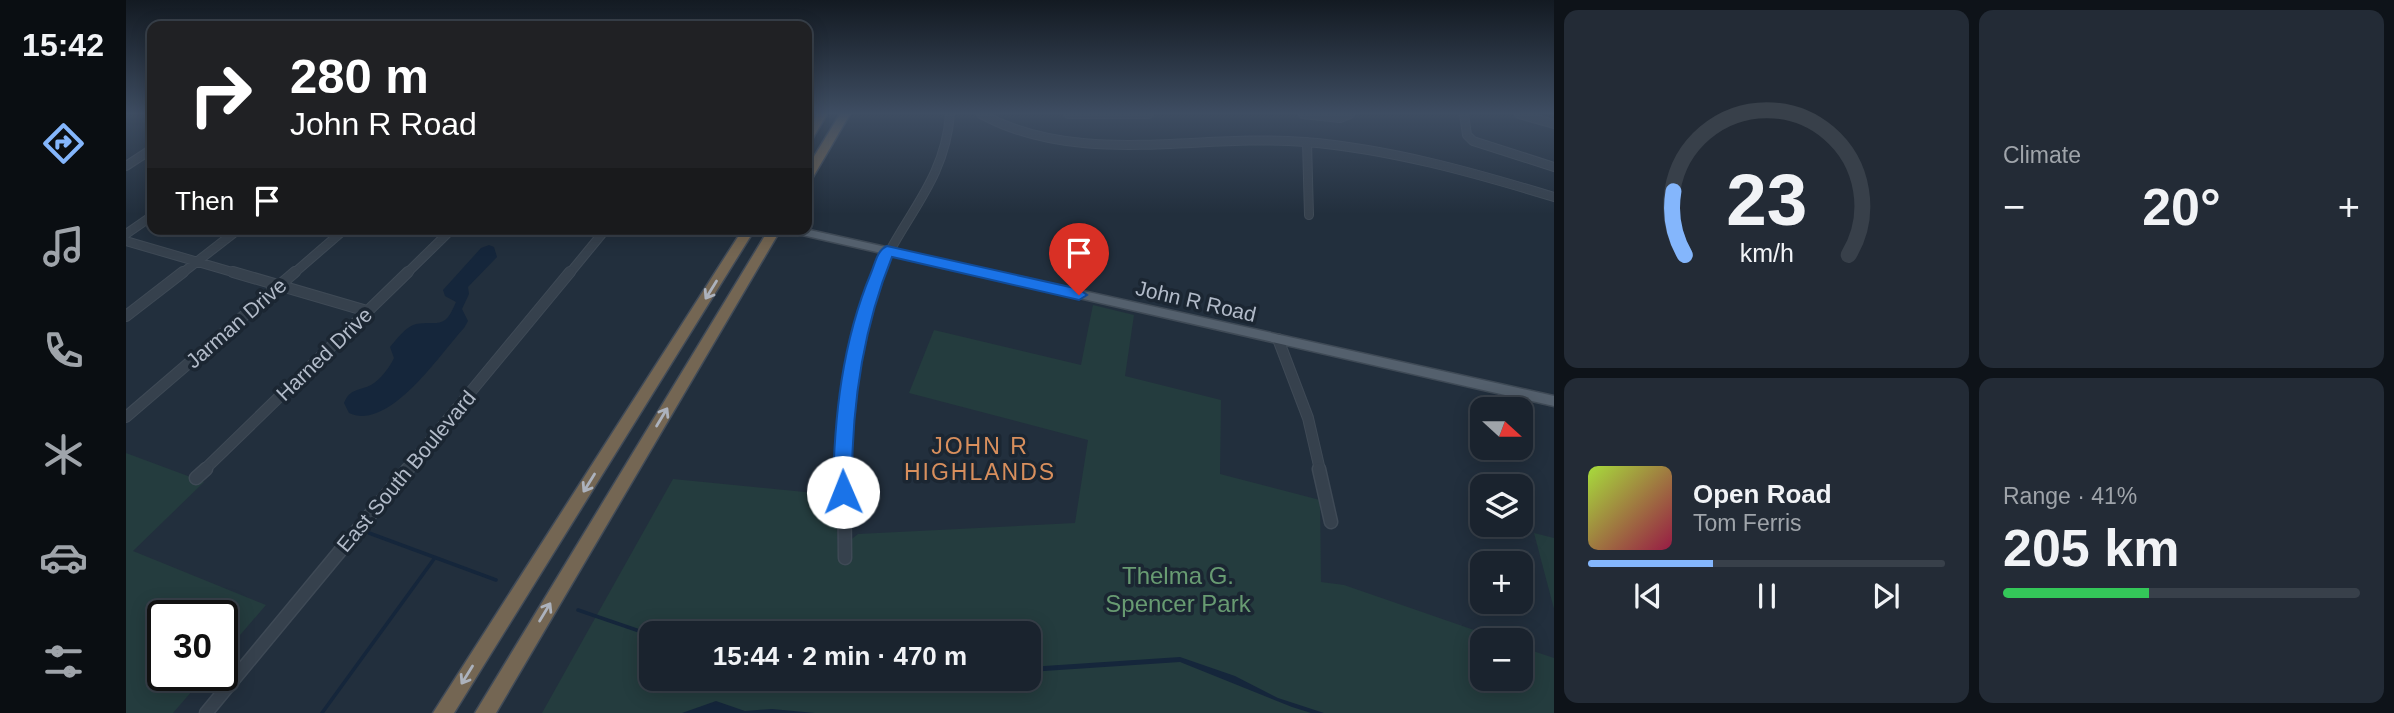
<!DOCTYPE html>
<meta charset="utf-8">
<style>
:root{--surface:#1a232e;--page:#232b36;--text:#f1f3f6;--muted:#9fa4aa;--line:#38404a;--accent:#84b6fc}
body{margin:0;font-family:Arial,sans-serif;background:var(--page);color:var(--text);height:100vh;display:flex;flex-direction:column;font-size:26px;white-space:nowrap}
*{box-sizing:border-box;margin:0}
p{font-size:23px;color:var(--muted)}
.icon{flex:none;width:38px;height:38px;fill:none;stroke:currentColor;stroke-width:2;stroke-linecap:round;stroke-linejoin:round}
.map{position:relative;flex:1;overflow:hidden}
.details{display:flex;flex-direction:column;gap:10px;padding:10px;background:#0e1319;width:840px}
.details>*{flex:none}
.banner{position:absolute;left:21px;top:21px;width:665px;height:214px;border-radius:14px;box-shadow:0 4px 18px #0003,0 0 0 2px var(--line);background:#202124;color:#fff;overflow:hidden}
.needle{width:46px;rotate:111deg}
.buttons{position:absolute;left:1344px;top:397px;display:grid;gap:14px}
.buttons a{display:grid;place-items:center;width:63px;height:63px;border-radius:14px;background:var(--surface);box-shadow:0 4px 18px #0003,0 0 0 2px var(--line);font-size:35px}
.speed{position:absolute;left:21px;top:600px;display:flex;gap:14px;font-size:35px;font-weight:700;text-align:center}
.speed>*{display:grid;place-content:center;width:91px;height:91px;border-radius:50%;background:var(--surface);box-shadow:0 4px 18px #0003,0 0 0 2px var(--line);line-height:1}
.speed .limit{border:4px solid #111;border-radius:10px;background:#fff;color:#111}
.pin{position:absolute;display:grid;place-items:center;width:60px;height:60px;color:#fff;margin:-72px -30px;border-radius:50% 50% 50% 0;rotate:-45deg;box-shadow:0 0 7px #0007}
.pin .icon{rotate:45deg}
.me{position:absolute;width:77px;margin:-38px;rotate:359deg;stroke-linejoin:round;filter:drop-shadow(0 0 5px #0008)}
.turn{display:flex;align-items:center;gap:24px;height:147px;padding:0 28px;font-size:32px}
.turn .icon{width:91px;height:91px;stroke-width:2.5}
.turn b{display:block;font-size:49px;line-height:60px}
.then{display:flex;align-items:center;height:66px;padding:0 28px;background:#0003;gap:14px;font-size:26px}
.big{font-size:52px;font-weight:800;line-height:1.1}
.details .tile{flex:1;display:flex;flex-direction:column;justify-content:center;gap:10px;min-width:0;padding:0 24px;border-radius:14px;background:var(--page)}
.details .dial{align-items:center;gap:0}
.dial svg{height:182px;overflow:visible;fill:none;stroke:var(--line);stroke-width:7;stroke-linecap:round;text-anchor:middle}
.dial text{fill:var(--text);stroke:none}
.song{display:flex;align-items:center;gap:21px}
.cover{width:84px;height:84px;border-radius:10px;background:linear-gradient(135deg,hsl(80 70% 55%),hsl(340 70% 35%))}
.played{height:7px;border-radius:4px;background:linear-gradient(90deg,var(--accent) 35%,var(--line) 35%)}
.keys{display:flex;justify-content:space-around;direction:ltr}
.heat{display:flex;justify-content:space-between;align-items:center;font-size:38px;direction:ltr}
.charge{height:10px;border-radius:5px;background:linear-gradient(90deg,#34c759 41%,var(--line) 0)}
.details .tiles{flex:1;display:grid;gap:10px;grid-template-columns:repeat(2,1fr)}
.trip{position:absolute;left:513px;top:621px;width:402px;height:70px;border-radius:14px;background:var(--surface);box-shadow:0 4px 18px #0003,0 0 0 2px var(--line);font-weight:800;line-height:70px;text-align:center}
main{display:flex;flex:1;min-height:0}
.tabs{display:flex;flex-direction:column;width:126px;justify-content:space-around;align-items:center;background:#0a0e12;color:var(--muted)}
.tabs .icon{width:49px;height:49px}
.tabs .selected{color:var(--accent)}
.tabs b{font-size:32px;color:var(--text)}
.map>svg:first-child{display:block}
.green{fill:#243c3e;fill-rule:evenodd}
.water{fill:#15263b}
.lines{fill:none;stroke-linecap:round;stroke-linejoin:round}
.stream{stroke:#15263b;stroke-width:3.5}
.minor-far2-casing{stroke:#3f4a56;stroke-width:10}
.minor-far1-casing{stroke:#3f4a56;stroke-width:12}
.minor-casing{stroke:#3f4a56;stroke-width:15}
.major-casing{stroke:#3f4a56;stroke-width:3}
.highway-casing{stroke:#414b58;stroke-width:3}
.minor-far2{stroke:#36414d;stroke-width:8}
.minor-far1{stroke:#36414d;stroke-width:10}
.minor{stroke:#36414d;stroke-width:12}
.major{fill:#54606d;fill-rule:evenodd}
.highway{fill:#746653;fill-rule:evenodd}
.oneway{stroke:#acb2bd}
.route{fill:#1a73e8;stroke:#114b97;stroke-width:2}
.labels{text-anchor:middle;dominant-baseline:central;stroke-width:7;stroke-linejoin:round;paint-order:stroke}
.street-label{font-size:21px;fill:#b2bbc9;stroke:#1b2632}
.neighbourhood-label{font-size:23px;letter-spacing:2px;fill:#d88f5d;stroke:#1b2632}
.near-park-label{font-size:24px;fill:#689b72;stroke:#1b2632}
</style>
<main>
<nav class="tabs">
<b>15:42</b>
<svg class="icon selected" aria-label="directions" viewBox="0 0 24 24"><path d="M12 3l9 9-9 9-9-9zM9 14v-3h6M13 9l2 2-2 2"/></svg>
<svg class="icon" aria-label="music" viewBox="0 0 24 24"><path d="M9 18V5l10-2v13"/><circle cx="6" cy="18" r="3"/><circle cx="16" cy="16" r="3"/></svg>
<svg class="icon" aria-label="phone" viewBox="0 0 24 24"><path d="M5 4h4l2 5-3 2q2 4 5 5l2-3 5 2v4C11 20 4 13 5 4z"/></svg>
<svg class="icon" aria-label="climate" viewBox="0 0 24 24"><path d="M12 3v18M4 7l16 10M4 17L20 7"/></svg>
<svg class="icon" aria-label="car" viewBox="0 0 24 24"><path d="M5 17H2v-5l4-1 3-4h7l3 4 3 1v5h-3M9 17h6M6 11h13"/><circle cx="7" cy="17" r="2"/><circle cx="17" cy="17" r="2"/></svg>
<svg class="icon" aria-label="filters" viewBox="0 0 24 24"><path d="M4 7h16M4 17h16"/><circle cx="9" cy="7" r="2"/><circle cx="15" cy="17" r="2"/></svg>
</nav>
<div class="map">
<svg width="1428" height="713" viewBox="0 0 1428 713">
<rect width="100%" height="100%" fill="#222f3d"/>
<path class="green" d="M967,305L1008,315L999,376L1095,400L1094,474L1194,500L1195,582L1218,585L1377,640H1356V679H1395V647L1428,658V713H416L547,479L709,495L712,550L732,534L949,523L962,440L783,393L808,330L955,365ZM525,634H903V679H525Z
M0,453L78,482L7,551L140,605L96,656V616H37V676H79L47,713H0Z
M1408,533L1428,538V609Z"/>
<path class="water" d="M363,245L368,247L371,257L342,287L343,294L336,309L342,321L338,328C314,354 263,432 223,413L218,403C224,388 233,391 245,385C254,380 264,367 268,358L264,347C271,339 279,327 290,324C313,320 318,331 330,302L319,296L317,290L355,248Z
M1054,657L1109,676L1152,698L1198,713H1185L1166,707L1054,662L903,672V667Z
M590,701L619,711L646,709L689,713H556Z"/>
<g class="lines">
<path class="stream" d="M243,533L370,580
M452,610L525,635
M196,713L308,559"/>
<g class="minor-far2-casing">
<path id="minor-far2" d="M855,114C954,168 1071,133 1179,142C1264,149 1346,172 1428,197
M942,114H1023
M1177,114L1214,118L1224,114
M1338,114L1341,135L1347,141L1428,167
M1393,114L1428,124
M1181,142L1183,215
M0,166L26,149
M0,234L26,216
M0,241L113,274
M55,274L113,229
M167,274L219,229
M280,274L326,229
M443,274L480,229
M752,274C778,216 819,181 824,114"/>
</g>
<g class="minor-far1-casing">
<path id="minor-far1" d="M107,272L241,311
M0,316L57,272
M1152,339L1182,418L1194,470
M0,417L169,272
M78,470L282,272
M280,470L444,272
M718,470C719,404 725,333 753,272"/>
</g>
<g class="minor-casing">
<path id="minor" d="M718,469L719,558
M1193,469L1205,522
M70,478L80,469
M80,713L282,469"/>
</g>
<g class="major-casing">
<path id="major" d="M658,229H679L1428,396V406L663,232Z"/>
</g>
<g class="highway-casing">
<path id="highway" d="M691,114H701L685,141L681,142V131Z
M714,114H724L687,177L681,180V168Z
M617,229H629L328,713H307Z
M643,229H655L370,713H349Z"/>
</g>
<use href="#minor-far2" class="minor-far2"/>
<use href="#minor-far1" class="minor-far1"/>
<use href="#minor" class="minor"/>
<use href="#major" class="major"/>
<use href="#highway" class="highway"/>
</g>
<defs><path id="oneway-shaft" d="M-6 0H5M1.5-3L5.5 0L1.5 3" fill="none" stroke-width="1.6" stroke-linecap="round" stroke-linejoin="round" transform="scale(1.75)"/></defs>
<g class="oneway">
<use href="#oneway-shaft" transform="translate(585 290) rotate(122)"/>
<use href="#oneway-shaft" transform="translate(536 417) rotate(-59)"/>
<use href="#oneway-shaft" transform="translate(463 483) rotate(122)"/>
<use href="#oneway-shaft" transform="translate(419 612) rotate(-59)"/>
<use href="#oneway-shaft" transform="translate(341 675) rotate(122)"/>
</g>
<linearGradient id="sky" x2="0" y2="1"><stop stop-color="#131a22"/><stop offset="0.53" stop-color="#3e4d62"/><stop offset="1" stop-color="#3e4d62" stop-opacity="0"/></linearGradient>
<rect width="1428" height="214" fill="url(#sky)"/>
<path class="route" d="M761,246L953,289L961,295L953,300L766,257C735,333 725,411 726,492L723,498H710L707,492C708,418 716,342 745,273C749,264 751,250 761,246Z"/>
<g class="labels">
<g class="street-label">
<text transform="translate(1070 301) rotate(13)">John R Road</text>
<text transform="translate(110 323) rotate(-41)">Jarman Drive</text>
<text transform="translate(198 354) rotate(-44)">Harned Drive</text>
<text transform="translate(280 471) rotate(-50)">East South Boulevard</text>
</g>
<g class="neighbourhood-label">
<text x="854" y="446">JOHN R<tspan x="854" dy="26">HIGHLANDS</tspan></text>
</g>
<g class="near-park-label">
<text x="1052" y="575">Thelma G.<tspan x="1052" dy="28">Spencer Park</tspan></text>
</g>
</g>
</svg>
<div class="buttons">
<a><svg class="needle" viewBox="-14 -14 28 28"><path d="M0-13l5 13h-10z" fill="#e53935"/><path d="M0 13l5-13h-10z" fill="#9fa4aa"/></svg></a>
<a><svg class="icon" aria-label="layers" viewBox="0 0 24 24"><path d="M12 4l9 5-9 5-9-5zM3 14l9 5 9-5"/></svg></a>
<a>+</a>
<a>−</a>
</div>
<div class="speed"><div class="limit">30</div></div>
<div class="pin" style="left:953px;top:295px;background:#d93025"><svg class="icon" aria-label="arrive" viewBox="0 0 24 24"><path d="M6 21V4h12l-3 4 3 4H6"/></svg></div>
<svg class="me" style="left:717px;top:492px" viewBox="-20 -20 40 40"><circle r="19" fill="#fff"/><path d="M0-13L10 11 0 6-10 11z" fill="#1a73e8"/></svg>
<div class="trip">15:44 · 2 min · 470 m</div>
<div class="banner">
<div class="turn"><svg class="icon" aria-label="right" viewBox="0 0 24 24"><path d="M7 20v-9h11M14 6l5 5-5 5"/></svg><div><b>280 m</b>John R Road</div></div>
<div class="then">Then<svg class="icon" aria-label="arrive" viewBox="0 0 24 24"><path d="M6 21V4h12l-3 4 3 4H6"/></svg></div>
</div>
</div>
<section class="details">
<div class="tiles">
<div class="tile dial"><svg viewBox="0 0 100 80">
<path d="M14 69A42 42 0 1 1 86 69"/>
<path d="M14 69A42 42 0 0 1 9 41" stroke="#84b6fc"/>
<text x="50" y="56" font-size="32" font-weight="700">23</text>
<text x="50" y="72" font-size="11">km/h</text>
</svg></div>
<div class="tile"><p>Climate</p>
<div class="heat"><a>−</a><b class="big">20°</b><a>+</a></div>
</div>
<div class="tile">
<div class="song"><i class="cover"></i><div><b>Open Road</b><p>Tom Ferris</p></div></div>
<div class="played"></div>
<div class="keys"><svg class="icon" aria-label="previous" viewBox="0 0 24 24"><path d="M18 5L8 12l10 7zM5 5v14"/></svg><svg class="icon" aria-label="pause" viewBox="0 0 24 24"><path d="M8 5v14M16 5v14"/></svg><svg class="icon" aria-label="next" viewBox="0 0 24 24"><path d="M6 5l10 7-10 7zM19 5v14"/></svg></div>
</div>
<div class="tile"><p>Range · 41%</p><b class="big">205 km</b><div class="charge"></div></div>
</div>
</section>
</main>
